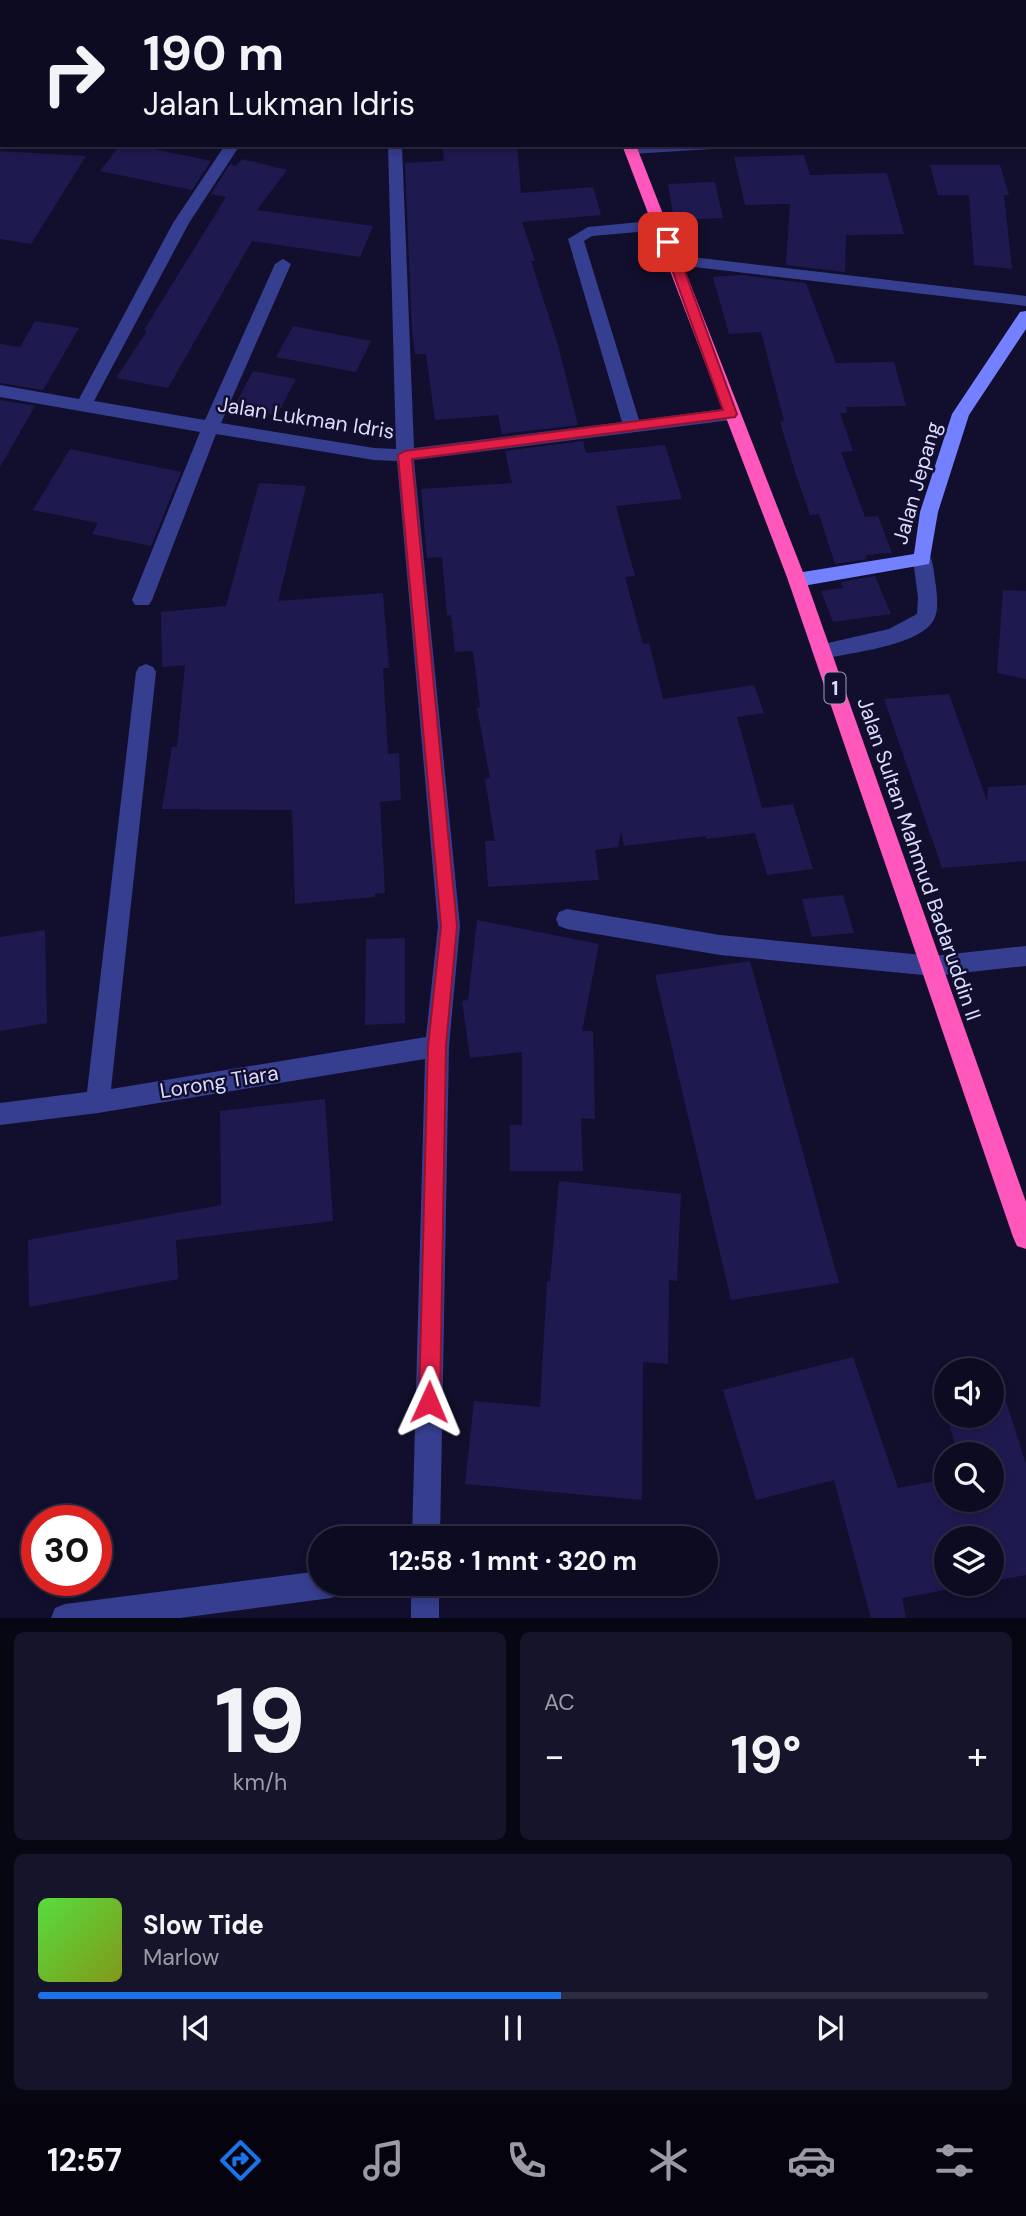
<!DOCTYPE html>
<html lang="id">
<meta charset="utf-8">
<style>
:root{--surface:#0d0b22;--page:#16142a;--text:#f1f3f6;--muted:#9a9ba5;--line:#2d2b40;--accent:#1a73e8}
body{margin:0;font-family:"DM Sans",sans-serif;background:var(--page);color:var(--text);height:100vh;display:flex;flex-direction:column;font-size:26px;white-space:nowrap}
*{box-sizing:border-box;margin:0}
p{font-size:23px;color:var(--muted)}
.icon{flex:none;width:38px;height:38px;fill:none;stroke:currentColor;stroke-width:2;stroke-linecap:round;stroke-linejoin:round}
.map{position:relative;height:1618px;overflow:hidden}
.panel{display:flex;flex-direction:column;gap:14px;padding:14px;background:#070613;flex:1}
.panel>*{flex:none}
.banner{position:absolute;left:0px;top:0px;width:1027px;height:147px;box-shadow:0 4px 10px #0003,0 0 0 2px var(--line);background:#0d0b22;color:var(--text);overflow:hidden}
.buttons{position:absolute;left:934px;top:1358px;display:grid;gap:14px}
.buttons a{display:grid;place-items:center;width:70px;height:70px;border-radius:50%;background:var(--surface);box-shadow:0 4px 10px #0003,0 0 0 2px var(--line);font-size:35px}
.speed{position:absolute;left:21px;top:1505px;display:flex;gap:14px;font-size:35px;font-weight:700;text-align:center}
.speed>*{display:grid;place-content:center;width:91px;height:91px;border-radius:50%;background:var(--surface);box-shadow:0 4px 10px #0003,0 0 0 2px var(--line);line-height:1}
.speed .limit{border:10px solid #d22;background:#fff;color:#111}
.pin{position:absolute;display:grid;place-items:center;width:60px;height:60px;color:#fff;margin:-30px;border-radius:14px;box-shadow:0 4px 10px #0006}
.me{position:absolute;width:77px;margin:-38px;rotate:1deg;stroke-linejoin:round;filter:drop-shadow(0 0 5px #0008)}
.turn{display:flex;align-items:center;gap:24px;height:147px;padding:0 28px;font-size:32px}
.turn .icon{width:91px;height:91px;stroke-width:2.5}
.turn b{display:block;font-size:49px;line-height:60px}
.big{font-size:52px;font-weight:700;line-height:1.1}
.panel .card{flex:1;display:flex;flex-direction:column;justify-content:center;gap:10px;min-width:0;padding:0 24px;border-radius:10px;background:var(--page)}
.panel .dial{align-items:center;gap:0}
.dial b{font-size:91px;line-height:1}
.song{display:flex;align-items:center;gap:21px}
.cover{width:84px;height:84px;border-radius:10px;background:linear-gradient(135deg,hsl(110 70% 55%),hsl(70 70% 35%))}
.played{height:7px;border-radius:4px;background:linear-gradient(90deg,var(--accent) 55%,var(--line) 55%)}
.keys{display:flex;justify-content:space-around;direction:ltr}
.heat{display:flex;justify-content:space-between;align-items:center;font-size:38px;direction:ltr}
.panel .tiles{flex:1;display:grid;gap:14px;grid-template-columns:1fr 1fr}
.card:last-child{grid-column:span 2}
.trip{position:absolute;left:308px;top:1526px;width:410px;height:70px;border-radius:35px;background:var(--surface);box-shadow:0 4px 10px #0003,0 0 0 2px var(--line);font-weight:700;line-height:70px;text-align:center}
.dock{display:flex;height:112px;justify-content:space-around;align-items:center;background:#05040e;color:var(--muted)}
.dock .icon{width:49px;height:49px}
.dock .on{color:var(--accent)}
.dock b{font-size:32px;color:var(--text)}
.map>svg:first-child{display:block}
.building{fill:#1e1a50}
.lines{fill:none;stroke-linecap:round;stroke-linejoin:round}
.lane{fill:#363e90;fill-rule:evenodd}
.street{fill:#363e90;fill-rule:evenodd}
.secondary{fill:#7380ff;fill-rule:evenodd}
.highway{fill:#ff57bc;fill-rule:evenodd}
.route{fill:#e11d48;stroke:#92132f;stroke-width:2}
.labels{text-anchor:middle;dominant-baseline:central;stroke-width:5;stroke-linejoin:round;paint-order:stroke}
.shield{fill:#110f2d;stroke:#9f9ec0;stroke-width:2}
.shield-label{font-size:19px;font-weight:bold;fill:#dcdcff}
.street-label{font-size:21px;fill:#dcdcff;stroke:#110f2d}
</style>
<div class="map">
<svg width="1026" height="1618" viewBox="0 0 1026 1618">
<rect width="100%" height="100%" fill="#110f2d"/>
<path class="building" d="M120,145H135L211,161L192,190L100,171Z
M443,145H517L521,193L593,187L601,215L522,222L535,261H531L558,345L578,425L502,434L498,415L435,420L426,354H415L412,330L405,163L444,161Z
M0,151L86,156L31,244L0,239Z
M804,155L810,175L887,173L904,234L846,235L845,272L786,265L790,204L745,205L734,157Z
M242,159L287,170L257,210L373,226L360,257L252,241L168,388L116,378L147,331L144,330L226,197L211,194L230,164L236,166Z
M930,165H1000L1009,195H1004L1012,269L974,265L969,195H938Z
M715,182L723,218L674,220L668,184Z
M740,275L806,283L836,363L894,362L906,406L846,407L847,413H840L853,451L841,452L865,517L878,516L892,553L866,555L867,559L835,564L819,514L810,515L796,475L780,422L784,421L761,332L729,334L713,277Z
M35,321L79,328L43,390L0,383V344L20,347Z
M293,326L371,341L356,372L276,357Z
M253,371L296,379L277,415L234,407Z
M0,400L35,406L0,467Z
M583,441L586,453L665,445L682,499L616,506L635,576L625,577L643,644L649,643L663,699L754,685L764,713L737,717L762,808L793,804L813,869L767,875L755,833L706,839V836L624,846L621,832L618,847L595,850L599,880L488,887L485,841H495L485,779L490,778L477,708L480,707L473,651L455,652L451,615L447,616L442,557L427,558L421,489L512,483L505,451Z
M70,449L181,472L151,546L92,534L98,523L33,510Z
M259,483L306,486L278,601L383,593L389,668H383L388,754L399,753L401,800L380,802L385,893L375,894V897L295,904L292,810L162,809L172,747H177L185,665L162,667L161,612L226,606Z
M875,576L891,614L833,622L821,591L843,588L841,582Z
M1003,590L1026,591V679L997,673Z
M949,694L987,801L988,787L1026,785V861L942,868L884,699Z
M843,895L854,933L812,937L802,899Z
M477,920L599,944L582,1031H593L595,1119L581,1118L583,1171H510V1125H522V1052L470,1058L462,1001L468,1000Z
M45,930L47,1023L0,1031V937Z
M405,938V1023L365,1025L366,939Z
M750,961L839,1283L731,1300L655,975Z
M325,1099L333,1221L176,1240L178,1279L29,1307L28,1240L221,1205L220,1111Z
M559,1181L681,1194L677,1281L669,1280L668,1364L643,1362L642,1500L465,1484L474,1401L540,1407L547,1281L550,1282Z
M853,1357L898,1488L947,1479V1500H992V1454H958L947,1416H992V1384L1000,1383L1026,1464V1575L992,1581V1538H947V1584H977L902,1598L906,1618H871L834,1480L756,1500L723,1390Z"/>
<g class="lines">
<path class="lane" d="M922,552L929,554C934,563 934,576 936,586C937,598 940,613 931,624C913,646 850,653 822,659L815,656L812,651L815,646L889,629L917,614L918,598L913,559L915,554Z"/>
<path class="street" d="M386,0H400V2H386Z
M870,0H965L868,2Z
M225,145H240L189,223L94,401L205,420L275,264L283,259L291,264L221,423L374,448L396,449L388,145H402L414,448L622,422L568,239L588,227L661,220L669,225L661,230L592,236L584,241L639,420L731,408L740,414L731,420L414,460L460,926L449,1046L440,1538H412L425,1059L98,1113L0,1125V1103L87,1092L136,672L139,667L146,664L153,667L156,672L111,1089L426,1037L438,926L397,461L374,460L216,434L152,600L149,605H135L132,600L200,432L0,397V385L79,399L173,223Z
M636,145H720L713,149L631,154L624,150L626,147Z
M675,255L1026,296V306L669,264L667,260Z
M567,909L720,935L933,956L1026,946V966L933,976L720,955L567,929L559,926L556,919L559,912Z
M320,1571V1584H345L341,1594L331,1598L180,1618H51L55,1608L65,1604Z
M411,1584H439V1618H411Z"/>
<path class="secondary" d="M1026,311V329L969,415L938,512L929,564L797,587L790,585L788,580L790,575L797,573L914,554L920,512L952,414L1020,312Z"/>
<path class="highway" d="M573,0H587L588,2H574Z
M622,145H636L806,580L1026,1202V1249L1017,1246L1013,1237L788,580Z"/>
</g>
<path class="route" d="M668,239L674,242L737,414L735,417L412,459L457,926L446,1046L440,1402L437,1409L429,1412L422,1409L419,1402L428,1046L441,926L398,455L405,451L723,410L662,242Z"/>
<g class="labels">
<rect class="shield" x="824.5" y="672.5" width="21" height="31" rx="5"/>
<g class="shield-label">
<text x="835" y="688">1</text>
</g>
<g class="street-label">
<text transform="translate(306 418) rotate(9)">Jalan Lukman Idris</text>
<text transform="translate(917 483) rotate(-74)">Jalan Jepang</text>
<text transform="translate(919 859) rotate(71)">Jalan Sultan Mahmud Badaruddin II</text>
<text transform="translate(219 1082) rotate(-9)">Lorong Tiara</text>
</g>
</g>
</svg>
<div class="buttons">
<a><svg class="icon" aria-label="sound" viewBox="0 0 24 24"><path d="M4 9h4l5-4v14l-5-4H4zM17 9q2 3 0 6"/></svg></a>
<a><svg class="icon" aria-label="search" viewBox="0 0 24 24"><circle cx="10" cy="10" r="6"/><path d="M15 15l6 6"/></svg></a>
<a><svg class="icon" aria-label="layers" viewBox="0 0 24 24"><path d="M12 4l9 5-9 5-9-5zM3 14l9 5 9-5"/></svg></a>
</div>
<div class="speed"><div class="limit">30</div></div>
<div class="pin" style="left:668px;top:242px;background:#d93025"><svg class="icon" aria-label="arrive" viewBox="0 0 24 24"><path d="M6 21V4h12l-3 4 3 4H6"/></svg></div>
<svg class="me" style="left:429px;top:1402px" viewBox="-20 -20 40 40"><path d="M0-17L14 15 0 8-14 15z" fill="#e11d48" stroke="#fff" stroke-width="4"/></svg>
<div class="trip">12:58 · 1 mnt · 320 m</div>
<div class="banner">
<div class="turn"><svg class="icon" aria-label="right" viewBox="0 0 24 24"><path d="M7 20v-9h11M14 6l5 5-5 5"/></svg><div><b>190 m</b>Jalan Lukman Idris</div></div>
</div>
</div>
<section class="panel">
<div class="tiles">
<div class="card dial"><b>19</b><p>km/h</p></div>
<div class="card"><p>AC</p>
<div class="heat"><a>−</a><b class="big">19°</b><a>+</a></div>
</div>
<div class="card">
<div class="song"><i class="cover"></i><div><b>Slow Tide</b><p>Marlow</p></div></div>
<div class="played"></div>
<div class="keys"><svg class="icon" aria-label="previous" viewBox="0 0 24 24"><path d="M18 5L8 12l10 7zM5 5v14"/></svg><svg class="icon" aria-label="pause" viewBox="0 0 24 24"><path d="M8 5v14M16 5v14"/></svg><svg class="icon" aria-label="next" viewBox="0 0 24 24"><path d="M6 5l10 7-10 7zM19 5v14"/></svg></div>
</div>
</div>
</section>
<nav class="dock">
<b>12:57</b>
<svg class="icon on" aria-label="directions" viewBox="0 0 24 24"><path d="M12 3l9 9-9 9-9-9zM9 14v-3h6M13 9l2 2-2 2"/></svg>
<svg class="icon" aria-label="music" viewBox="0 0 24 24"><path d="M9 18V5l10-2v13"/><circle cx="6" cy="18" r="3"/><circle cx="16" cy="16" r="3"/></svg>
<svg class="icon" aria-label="phone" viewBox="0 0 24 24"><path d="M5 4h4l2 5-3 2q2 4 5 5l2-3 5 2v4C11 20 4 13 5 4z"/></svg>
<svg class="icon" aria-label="climate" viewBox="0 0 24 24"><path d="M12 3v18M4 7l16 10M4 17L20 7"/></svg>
<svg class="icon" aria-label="car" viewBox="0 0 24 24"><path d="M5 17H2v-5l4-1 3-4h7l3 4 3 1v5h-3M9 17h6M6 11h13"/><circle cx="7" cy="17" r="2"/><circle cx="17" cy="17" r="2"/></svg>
<svg class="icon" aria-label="filters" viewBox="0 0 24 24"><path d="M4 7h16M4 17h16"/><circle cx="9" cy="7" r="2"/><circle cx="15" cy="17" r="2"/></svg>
</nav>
